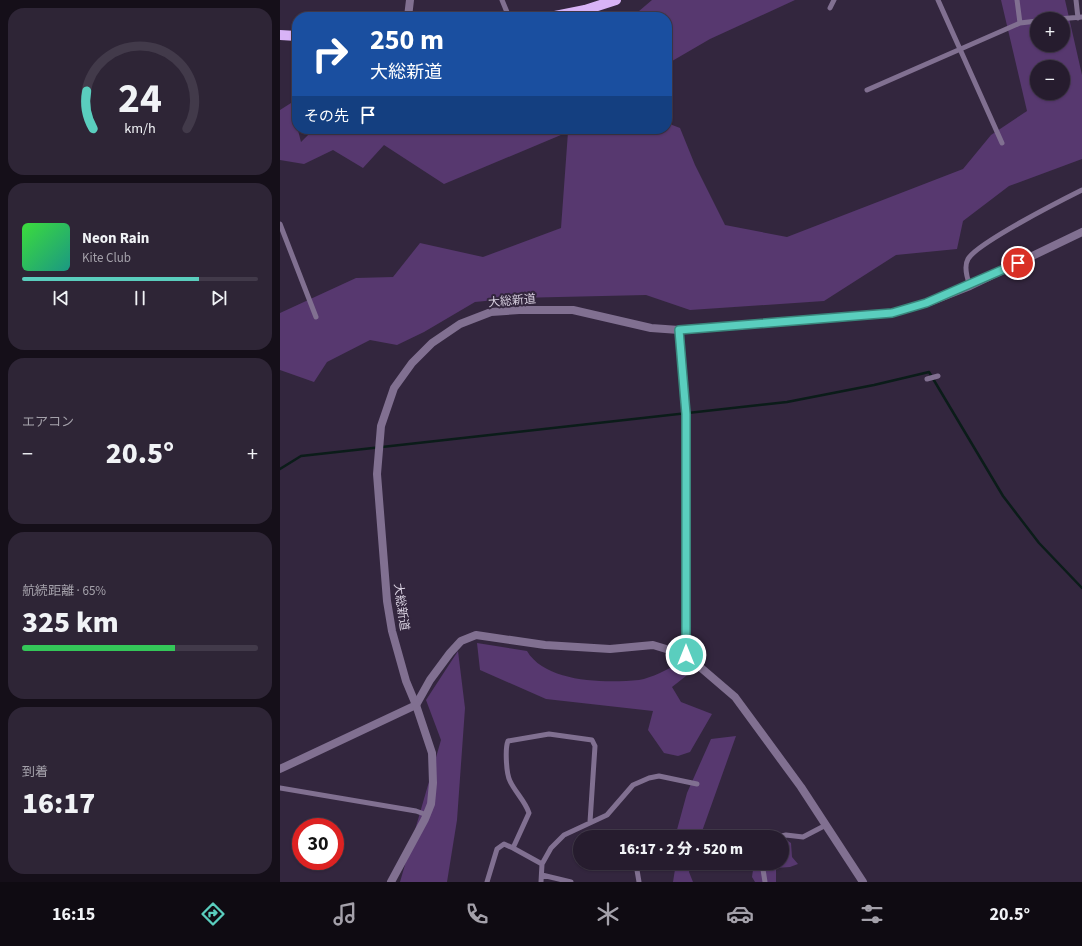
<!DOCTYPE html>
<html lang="ja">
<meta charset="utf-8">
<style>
:root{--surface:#261c2e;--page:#2e2536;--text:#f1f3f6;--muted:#a4a1aa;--line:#423a4a;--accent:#5acebe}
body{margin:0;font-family:"Source Sans 3","Noto Sans JP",sans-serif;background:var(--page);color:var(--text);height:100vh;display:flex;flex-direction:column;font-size:15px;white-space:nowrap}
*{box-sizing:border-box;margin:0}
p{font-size:13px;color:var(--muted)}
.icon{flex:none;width:22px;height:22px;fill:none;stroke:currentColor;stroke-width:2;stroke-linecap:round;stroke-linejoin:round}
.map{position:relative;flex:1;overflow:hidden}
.details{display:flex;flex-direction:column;gap:8px;padding:8px;background:#150f19;width:280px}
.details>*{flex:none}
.top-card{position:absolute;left:12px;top:12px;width:380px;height:122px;border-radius:16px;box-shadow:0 1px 3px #0004,0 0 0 1px var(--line);background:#1a4fa0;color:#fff;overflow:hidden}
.tools{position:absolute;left:750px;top:12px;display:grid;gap:8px}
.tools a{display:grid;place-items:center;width:40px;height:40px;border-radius:50%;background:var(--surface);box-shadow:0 1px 3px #0004,0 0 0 1px var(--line);font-size:20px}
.speed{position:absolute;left:12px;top:818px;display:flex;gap:8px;font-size:20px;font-weight:700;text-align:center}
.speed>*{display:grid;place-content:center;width:52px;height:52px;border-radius:50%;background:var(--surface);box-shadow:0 1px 3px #0004,0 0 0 1px var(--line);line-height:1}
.speed .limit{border:6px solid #d22;background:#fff;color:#111}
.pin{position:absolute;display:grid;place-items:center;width:34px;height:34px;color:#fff;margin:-17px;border:2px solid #fff;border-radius:50%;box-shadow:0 1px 4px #0007}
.me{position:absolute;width:44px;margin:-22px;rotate:0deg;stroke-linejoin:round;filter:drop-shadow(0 0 3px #0008)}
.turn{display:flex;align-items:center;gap:14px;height:84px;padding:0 12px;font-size:18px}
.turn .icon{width:52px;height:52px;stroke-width:2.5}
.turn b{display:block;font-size:28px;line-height:34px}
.then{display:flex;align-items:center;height:38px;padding:0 12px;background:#0003;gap:8px;font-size:15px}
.big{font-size:30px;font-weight:800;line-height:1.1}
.details .card{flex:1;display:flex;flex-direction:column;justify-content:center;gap:6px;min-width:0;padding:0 14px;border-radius:16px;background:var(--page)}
.details .dial{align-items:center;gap:0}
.dial svg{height:104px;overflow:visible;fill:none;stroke:var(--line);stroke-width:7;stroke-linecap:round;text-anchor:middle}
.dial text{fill:var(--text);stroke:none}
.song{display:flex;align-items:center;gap:12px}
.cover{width:48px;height:48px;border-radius:6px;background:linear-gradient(135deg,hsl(120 70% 55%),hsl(170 70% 35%))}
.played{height:4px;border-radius:2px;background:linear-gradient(90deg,var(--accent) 75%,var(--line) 75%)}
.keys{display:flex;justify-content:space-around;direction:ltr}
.heat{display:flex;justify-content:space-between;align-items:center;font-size:22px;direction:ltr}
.charge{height:6px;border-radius:3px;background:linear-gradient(90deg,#34c759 65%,var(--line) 0)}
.trip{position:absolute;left:293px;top:830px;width:216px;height:40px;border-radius:20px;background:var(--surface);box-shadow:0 1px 3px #0004,0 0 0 1px var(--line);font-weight:800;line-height:40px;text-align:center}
.menu{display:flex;height:64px;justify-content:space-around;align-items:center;background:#0f0b12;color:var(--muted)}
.menu .icon{width:28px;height:28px}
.menu .active{color:var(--accent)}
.menu b{font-size:18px;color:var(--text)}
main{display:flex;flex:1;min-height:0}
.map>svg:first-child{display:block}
.green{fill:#57386f;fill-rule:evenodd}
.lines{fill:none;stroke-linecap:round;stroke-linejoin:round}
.stream{stroke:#0b1c19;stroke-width:2.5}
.service{stroke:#817091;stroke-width:5}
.minor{stroke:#817091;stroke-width:8}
.tertiary{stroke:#817091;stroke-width:8}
.primary{stroke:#d8b3f7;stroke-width:10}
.route-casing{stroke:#3a867c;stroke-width:10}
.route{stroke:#5acebe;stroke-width:7}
.labels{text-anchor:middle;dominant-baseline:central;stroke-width:4;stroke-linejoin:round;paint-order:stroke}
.street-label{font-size:12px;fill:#d7cfdf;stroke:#33263e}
</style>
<main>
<section class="details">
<div class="card dial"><svg viewBox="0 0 100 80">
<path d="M14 69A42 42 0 1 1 86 69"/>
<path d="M14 69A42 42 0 0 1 9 40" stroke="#5acebe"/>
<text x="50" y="56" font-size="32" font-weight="700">24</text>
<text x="50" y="72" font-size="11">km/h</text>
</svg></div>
<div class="card">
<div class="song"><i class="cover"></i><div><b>Neon Rain</b><p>Kite Club</p></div></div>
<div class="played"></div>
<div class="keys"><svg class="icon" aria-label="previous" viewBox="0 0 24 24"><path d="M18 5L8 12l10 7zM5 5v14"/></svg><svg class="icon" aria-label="pause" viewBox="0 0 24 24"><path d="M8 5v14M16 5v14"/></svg><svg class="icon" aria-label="next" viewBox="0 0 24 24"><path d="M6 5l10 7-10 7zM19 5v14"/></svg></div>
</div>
<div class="card"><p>エアコン</p>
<div class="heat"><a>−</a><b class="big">20.5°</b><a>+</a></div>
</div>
<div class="card"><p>航続距離 · 65%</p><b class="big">325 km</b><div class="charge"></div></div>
<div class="card"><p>到着</p><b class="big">16:17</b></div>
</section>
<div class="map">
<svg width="802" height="882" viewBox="0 0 802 882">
<rect width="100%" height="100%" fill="#33263e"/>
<path class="green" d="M372,0H515L430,39L387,64V17H352Z
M721,0H785L802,75V159L729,186L683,221L677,249L616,255L544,301L410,310L366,295L236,298L195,302L144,332L117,345L90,340L47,362L34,382L0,370V313L76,278L113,277L140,243L203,257L281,228L288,132L164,184L104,145L83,168L53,150L24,164L0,160V110L11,103L21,142L34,129H387V123L400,128L415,165L445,225L507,237L683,169L711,135L747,111ZM757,19H783V45H757ZM757,67H783V93H757Z
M197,643L247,651C266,683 325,683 359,680C372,678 387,669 399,664L406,676L392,687L401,702L432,714L410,752L398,756L384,753L368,730L373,711L266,699L200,670Z
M178,651L185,708L177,820L167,882H120L161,740L146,700Z
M456,736L420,837H395L407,793L431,739Z
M502,837L511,843L512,857L518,864L510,867L496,868V882H475L472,877L474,863H502Z
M396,863H411L409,872L413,882H393Z"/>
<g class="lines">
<path class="stream" d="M0,469L21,456L507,402L594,385L649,372L723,496L759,543L802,588"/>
<path class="service" d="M222,0L229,17
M658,0L722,143
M737,0L740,23
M796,0L798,18
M550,8L554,0
M778,19L802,17
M587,90L740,23L757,21
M0,224L36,317
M690,286C687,278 684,266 688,259C697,243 782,200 802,190
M647,379L658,376
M0,788L136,811L147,815
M497,837L506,835L523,837L546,825
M233,848L249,813C245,801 235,792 230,781C226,773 225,748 228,741L269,734L312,740L315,746L310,822
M482,863L485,882
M357,870L359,882
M262,875L291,882
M207,882L217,849L224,844L233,848L262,864
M261,882L262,864L271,848L284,835L327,815L353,785L369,778L379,776L417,784"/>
<path class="minor" d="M128,17L130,0
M399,330L406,414V655
M0,769L136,705L150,680L170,653L181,641L196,635L265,645L330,649L373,645L406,655L455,697L521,787L583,882"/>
<path class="tertiary" d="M111,882L145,819L151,804L153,783L152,753L136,705L126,681L112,631L107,601L97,474L101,426L114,388L132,363L152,343L180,324L211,312L239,310H293L371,328L399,330L612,313L647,303L690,286L802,232"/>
<path class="primary" d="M270,17L305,10L336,0
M0,35L17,36"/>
</g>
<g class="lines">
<g class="route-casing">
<path id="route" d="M406,655V414L399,330L612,313L646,303L738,263"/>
</g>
<use href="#route" class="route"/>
</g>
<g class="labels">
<g class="street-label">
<text transform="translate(232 301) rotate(-5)">大総新道</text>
<text transform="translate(121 607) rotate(82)">大総新道</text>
</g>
</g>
</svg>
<div class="tools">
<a>+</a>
<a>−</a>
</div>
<div class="speed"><div class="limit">30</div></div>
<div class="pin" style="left:738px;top:263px;background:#d93025"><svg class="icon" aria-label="arrive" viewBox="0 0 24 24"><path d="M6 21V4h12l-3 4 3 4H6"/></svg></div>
<svg class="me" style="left:406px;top:655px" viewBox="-20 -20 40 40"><circle r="17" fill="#5acebe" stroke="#fff" stroke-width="3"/><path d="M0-11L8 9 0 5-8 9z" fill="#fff"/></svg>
<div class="trip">16:17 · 2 分 · 520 m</div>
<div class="top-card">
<div class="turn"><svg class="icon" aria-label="right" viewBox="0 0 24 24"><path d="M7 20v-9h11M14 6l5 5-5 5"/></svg><div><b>250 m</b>大総新道</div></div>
<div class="then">その先<svg class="icon" aria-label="arrive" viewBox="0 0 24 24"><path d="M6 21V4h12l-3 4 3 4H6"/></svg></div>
</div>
</div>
</main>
<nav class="menu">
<b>16:15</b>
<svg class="icon active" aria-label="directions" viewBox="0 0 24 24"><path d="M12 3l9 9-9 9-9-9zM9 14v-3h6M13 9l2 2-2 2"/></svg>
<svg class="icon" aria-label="music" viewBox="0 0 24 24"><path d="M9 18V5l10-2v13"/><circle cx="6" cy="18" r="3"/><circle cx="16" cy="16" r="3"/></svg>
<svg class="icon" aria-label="phone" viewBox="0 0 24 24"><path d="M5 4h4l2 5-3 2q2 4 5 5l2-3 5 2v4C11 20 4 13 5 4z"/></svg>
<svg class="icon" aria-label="climate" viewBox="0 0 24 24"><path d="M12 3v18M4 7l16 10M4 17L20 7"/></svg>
<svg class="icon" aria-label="car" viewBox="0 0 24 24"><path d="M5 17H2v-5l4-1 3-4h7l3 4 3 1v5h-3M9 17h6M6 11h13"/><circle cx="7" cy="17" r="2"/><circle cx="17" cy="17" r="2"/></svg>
<svg class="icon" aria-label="filters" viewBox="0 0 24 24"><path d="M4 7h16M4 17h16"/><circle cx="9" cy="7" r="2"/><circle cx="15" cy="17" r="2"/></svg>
<b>20.5°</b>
</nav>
